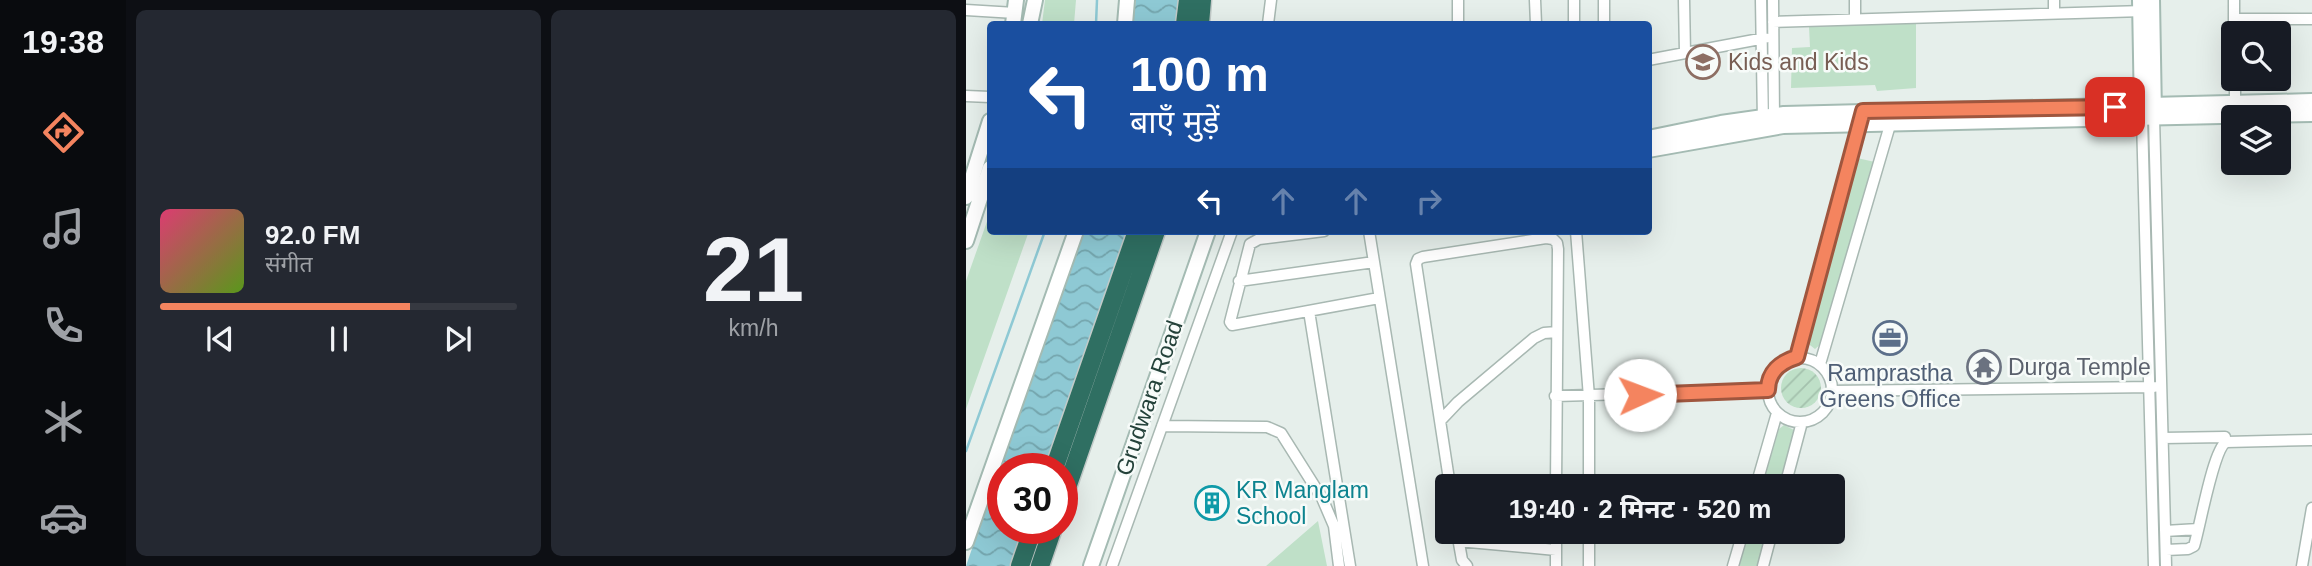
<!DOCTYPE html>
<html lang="hi">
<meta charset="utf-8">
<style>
:root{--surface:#171b24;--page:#242831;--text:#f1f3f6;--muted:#9ea1a6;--line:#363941;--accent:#f4845f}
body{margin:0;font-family:Helvetica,"Noto Sans Devanagari",sans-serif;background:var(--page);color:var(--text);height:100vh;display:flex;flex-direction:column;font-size:26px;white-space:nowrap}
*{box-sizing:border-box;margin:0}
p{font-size:23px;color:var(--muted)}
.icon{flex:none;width:38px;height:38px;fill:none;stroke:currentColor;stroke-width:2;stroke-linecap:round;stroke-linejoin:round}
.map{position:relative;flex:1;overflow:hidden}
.drawer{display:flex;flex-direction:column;gap:10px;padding:10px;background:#0d0f14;width:840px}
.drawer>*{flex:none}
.banner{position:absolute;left:21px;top:21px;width:665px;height:214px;border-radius:7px;box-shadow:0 7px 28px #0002;background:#1a4fa0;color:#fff;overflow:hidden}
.tools{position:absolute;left:1255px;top:21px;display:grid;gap:14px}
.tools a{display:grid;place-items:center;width:70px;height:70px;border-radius:7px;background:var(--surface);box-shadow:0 7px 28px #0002;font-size:35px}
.speed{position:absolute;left:21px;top:453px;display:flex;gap:14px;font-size:35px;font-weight:700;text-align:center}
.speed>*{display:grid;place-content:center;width:91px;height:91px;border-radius:50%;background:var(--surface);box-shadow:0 7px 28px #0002;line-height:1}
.speed .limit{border:10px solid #d22;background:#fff;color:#111}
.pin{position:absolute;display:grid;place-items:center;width:60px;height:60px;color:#fff;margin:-30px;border-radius:14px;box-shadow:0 4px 10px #0006}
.me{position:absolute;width:77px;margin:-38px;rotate:88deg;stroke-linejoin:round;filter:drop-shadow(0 0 5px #0008)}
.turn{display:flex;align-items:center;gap:24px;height:147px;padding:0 28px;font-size:32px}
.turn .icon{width:91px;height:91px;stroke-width:2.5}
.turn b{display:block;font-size:49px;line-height:60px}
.lanes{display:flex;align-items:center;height:66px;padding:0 28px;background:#0003;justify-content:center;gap:35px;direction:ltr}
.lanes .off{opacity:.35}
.drawer .tile{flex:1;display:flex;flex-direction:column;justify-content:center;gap:10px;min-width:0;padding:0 24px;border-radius:10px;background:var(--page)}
.drawer .dial{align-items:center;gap:0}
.dial b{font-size:91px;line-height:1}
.song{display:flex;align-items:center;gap:21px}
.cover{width:84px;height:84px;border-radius:10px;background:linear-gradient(135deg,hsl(340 70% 55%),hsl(90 70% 35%))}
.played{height:7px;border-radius:4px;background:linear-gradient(90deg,var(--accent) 70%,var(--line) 70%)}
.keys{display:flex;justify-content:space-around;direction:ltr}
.drawer .tiles{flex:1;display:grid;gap:10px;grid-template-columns:repeat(2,1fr)}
.trip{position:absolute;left:469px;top:474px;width:410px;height:70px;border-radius:7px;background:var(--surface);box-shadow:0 7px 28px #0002;font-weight:700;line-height:70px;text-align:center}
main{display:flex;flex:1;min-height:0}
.menu{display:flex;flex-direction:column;width:126px;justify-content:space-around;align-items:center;background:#090b0e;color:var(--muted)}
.menu .icon{width:49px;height:49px}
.menu .active{color:var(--accent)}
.menu b{font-size:32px;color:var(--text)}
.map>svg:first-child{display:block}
.park{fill:#bfe0c8}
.garden{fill:url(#garden-furrows)}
.water{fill:url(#water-waves)}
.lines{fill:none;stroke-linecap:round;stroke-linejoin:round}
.stream{stroke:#8ec9d4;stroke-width:2.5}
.street-casing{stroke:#a8b8b2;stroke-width:13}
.secondary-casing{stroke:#a4bbb3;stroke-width:18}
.highway-casing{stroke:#c2cac8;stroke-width:21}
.street{stroke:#fff;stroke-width:10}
.secondary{stroke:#fff;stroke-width:14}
.highway{stroke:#2f6f62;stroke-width:18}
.route-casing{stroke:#9f563e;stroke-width:18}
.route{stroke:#f4845f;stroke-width:12}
.labels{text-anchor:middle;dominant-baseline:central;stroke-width:5;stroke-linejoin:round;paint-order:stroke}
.education-label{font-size:23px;fill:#785e54;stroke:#f7fbf9;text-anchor:start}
.worship-label{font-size:23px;fill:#5b616d;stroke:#f7fbf9;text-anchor:start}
.service-label{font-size:23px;fill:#4e5e75;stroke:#f7fbf9}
.street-label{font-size:23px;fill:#24423a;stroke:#f7fbf9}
.culture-label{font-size:23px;fill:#0d838f;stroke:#f7fbf9;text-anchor:start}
</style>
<main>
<nav class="menu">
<b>19:38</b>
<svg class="icon active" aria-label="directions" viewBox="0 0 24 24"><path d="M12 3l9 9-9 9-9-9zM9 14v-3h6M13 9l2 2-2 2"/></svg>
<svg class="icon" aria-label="music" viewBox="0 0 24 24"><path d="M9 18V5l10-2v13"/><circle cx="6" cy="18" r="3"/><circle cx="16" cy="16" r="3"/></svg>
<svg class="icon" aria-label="phone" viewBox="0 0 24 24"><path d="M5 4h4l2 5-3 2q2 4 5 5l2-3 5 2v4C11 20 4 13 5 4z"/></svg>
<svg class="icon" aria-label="climate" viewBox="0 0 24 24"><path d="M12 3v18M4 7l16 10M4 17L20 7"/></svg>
<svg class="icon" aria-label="car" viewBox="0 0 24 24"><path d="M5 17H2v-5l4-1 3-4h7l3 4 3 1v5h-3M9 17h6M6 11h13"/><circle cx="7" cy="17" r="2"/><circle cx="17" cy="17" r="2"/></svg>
</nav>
<section class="drawer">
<div class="tiles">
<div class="tile">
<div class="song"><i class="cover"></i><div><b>92.0 FM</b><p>संगीत</p></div></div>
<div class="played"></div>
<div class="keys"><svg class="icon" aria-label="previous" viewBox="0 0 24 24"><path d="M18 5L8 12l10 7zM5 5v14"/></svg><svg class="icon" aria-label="pause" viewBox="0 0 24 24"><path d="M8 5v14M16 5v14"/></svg><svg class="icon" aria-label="next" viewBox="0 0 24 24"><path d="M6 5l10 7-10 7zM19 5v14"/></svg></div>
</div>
<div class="tile dial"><b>21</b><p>km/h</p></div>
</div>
</section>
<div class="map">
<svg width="1346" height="566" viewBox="0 0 1346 566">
<defs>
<pattern id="garden-furrows" width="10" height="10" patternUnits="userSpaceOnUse" patternTransform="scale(1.75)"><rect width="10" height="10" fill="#bfe0c8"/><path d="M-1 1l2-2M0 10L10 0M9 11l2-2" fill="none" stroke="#a4c1ad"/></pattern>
<pattern id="water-waves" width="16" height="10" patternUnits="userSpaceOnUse" patternTransform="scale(1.75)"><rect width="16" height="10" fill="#8ec9d4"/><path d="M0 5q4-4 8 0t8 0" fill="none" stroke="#74a5ad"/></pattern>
</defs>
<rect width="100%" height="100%" fill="#e6efeb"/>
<path class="park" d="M79,0H110L108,24H76Z
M950,22V88L911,91L909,85L825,88L826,48L844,47L843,27Z
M891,158L909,162L856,343L849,349L840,342Z
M24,213V231H63L0,409V281Z
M818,425L830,431L814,486H796L813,429Z
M352,521L361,566H300Z
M783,532H802L792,566H773Z"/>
<path class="garden" d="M815 388a20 20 0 1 1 40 0a20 20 0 1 1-40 0Z"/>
<path class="water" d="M170,0H225L222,24H166Z
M116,231H180L154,313L96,473V469H37V528L76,529L63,566H0Z"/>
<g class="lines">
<path class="stream" d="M130,24L131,0
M0,451L79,231"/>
<g class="street-casing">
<path id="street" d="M492,0V24
M569,0L570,24
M718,0L719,53
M795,0L797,122
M807,0L808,118
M889,0V19
M1088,0V14
M1268,0V33
M0,10L49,13
M1268,19H1346
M807,22L1178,11
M302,24L305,0
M608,24V0
M638,24V0
M682,60L799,38
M1269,79V104
M0,96L24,97
M1176,118L1188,566
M1188,118L1200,566
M358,231L293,239L284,244L264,322L266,325L413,298
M403,231L457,566
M610,231L623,397V486
M273,281L408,262
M343,311L384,566
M831,357L893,125
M802 390a32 32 0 1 1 64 0a32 32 0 1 1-64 0Z
M854,364L924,125
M866,391L1188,387
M589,396L802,390
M474,421L492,402L568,338L578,333L591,332
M196,426L301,427L315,433L356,498L368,526L373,566
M1197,438L1259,437
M484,486L450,264L452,259L457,257L580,238L587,239L591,243L592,249L590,486
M790,486L811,413
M819,486L836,422
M1199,531L1232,529
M491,532L496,560L501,566
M590,532V566
M623,532V566
M492,541L590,550
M1200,550L1222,549L1228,546C1234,527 1247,450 1260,442L1346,440
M146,566L266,231
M767,566L777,532
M797,566L806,532
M1336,566L1346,508"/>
</g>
<g class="secondary-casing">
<path id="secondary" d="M1174,0L1176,113
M1186,0L1188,114
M47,24L50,0
M64,24L69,0
M159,24L161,0
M682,138L755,123L818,114L1346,101
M682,150L817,126L1346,114
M0,197L24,121
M0,241L24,168
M0,542L110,231
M125,566L242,231"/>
</g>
<g class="highway-casing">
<path id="highway" d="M219,24L222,0
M234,24L236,0
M88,469L171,231
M96,502L190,231
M54,566L67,528
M74,566L87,528"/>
</g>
<use href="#street" class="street"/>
<use href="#secondary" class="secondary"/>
<use href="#highway" class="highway"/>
</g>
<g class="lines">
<g class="route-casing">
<path id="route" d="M674,395L802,390C802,372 814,362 831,357L897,111L1149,107"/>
</g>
<use href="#route" class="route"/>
</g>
<defs>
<g id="school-ring" transform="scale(1.75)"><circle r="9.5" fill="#f7fbf9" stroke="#8d6e63" stroke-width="1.5"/><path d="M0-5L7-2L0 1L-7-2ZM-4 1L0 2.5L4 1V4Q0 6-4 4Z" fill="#8d6e63"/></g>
<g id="office-ring" transform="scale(1.75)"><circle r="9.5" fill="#f7fbf9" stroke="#5c6f8a" stroke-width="1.5"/><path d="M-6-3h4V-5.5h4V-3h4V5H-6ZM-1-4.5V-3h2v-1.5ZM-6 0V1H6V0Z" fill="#5c6f8a"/></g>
<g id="temple-ring" transform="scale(1.75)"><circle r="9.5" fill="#f7fbf9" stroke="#6b7280" stroke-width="1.5"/><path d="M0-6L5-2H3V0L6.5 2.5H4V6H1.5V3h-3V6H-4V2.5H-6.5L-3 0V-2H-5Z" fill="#6b7280"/></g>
<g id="building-ring" transform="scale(1.75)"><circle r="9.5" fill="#f7fbf9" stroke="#0f9aa8" stroke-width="1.5"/><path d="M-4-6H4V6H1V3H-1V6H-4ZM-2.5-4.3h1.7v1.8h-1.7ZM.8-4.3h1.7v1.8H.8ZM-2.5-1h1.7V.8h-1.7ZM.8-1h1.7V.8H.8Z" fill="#0f9aa8"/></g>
</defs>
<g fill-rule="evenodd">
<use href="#school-ring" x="737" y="62"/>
<use href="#office-ring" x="924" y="338"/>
<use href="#temple-ring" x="1018" y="367"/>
<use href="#building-ring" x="246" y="503"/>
</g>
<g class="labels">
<g class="education-label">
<text x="762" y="62">Kids and Kids</text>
</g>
<g class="worship-label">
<text x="1042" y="367">Durga Temple</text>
</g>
<g class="service-label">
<text x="924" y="373">Ramprastha<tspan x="924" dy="26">Greens Office</tspan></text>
</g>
<g class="street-label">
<text transform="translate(183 398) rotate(-71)">Grudwara Road</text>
</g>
<g class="culture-label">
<text x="270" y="490">KR Manglam<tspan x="270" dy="26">School</tspan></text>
</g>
</g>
</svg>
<div class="tools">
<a><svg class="icon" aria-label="search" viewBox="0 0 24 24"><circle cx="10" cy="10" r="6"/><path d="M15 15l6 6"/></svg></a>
<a><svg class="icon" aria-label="layers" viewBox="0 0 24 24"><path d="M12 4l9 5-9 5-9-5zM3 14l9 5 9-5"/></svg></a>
</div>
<div class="speed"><div class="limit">30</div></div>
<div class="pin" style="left:1149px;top:107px;background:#d93025"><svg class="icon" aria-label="arrive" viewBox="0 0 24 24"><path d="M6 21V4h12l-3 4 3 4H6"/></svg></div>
<svg class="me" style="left:674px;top:395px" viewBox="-20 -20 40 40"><circle r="19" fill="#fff"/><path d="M0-13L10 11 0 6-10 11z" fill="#f4845f"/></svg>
<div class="trip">19:40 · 2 मिनट · 520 m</div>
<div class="banner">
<div class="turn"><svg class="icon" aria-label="left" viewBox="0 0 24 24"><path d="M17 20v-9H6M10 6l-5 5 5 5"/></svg><div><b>100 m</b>बाएँ मुड़ें</div></div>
<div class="lanes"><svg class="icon" aria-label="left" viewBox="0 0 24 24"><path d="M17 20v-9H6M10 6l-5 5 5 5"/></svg><svg class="icon off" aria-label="ahead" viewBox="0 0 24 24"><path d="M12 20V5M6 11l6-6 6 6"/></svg><svg class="icon off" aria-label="ahead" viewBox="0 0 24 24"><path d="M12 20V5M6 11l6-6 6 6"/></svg><svg class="icon off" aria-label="right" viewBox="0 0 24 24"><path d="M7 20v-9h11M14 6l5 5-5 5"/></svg></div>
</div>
</div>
</main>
